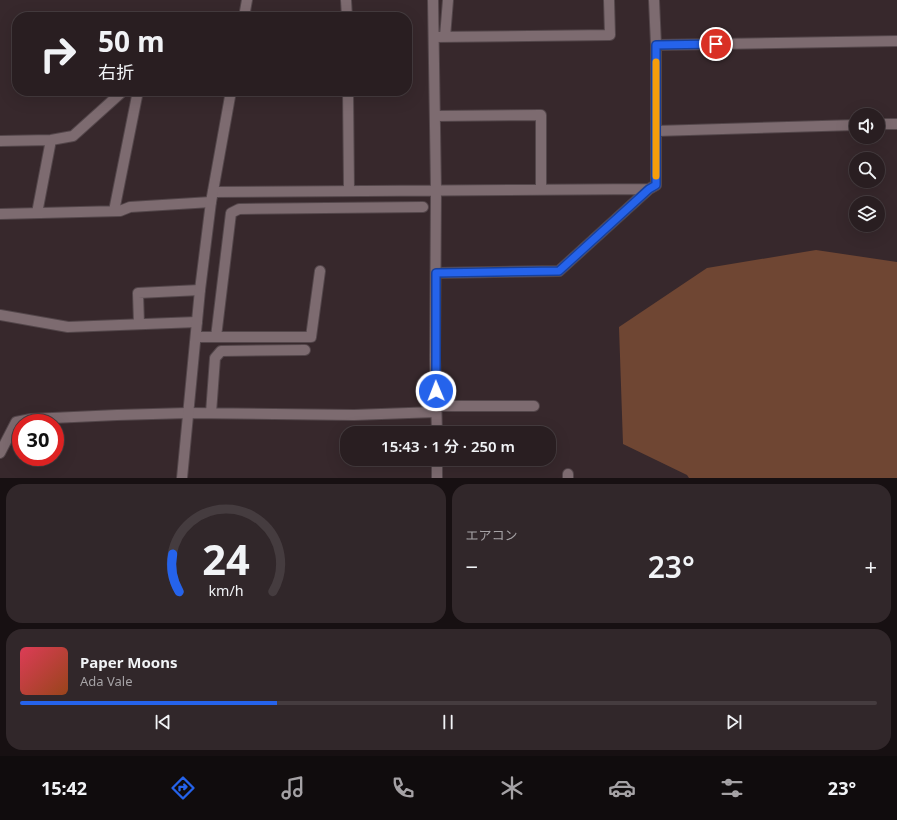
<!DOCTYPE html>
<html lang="ja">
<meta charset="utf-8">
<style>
:root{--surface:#291e21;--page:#31272a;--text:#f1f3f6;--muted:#a5a2a5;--line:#453c3f;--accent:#2563eb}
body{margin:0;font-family:"Noto Sans","Noto Sans JP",sans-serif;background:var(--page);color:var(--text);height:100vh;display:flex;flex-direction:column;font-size:15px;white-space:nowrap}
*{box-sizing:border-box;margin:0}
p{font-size:13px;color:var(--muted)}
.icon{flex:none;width:22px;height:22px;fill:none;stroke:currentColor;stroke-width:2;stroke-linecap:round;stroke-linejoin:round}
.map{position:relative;height:478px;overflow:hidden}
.sheet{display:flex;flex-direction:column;gap:6px;padding:6px;background:#171012;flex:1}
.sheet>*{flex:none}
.banner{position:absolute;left:12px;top:12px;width:400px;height:84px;border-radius:16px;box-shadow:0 4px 16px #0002,0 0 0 1px var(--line);background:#291e21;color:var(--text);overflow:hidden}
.controls{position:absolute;left:849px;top:108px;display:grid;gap:8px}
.controls a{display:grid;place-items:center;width:36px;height:36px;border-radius:50%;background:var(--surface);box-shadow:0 4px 16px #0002,0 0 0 1px var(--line);font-size:20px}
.speed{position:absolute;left:12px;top:414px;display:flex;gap:8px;font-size:20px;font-weight:700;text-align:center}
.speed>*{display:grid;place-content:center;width:52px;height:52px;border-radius:50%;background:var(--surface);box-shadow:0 4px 16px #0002,0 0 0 1px var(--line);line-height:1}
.speed .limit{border:6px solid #d22;background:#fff;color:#111}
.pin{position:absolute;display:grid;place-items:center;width:34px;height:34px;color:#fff;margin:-17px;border:2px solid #fff;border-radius:50%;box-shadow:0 1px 4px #0007}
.me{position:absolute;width:44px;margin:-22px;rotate:359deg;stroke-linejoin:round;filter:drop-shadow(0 0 3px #0008)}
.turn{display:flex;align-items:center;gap:14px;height:84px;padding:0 20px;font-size:18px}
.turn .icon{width:52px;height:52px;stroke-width:2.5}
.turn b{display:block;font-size:28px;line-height:34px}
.big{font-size:30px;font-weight:600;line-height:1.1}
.sheet .widget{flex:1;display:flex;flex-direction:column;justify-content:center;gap:6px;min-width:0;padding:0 14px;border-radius:16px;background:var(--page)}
.sheet .dial{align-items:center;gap:0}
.dial svg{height:104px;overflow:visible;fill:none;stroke:var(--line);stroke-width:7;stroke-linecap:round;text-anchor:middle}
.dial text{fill:var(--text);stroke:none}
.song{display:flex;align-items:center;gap:12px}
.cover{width:48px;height:48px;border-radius:6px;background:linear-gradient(135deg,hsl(350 70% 55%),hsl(20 70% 35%))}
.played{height:4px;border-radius:2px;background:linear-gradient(90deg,var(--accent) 30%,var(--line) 30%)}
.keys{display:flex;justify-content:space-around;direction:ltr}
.heat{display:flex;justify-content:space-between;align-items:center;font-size:22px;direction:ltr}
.sheet .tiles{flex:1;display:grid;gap:6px;grid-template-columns:1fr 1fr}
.widget:last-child{grid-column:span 2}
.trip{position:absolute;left:340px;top:426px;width:216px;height:40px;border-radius:16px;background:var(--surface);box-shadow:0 4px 16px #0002,0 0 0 1px var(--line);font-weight:600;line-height:40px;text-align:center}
.tabs{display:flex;height:64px;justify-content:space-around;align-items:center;background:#100c0d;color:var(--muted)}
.tabs .icon{width:28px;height:28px}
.tabs .active{color:var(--accent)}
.tabs b{font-size:18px;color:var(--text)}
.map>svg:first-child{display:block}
.green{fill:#6f4633}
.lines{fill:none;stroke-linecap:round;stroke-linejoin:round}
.street-casing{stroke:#53464a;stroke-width:12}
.secondary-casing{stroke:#53464a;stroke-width:12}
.street{stroke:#7d6b70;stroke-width:10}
.secondary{stroke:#7d6b70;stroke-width:10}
.route-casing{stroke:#184099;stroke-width:10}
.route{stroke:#2563eb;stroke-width:7}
.slow{stroke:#f59e0b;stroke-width:7}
</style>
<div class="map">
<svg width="897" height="478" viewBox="0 0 897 478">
<rect width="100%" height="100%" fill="#37282c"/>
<path class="green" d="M816,250L897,262V478H689L687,475L623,444L619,327L707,268Z"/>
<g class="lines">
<g class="street-casing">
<path id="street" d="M346,0L347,17
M433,0L436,190L435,359L437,433
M434,37L610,35L609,0
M445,37L448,0
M656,45L897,41
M348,91L349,191
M435,116L541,115V190
M878,124H897
M656,131L856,125
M0,141L51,140L73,136L123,91
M213,192L649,189L656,185V45L654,0
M114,211L138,91
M37,213L51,140
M0,214L120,211L130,207L211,202
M436,273L559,271L649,189
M0,315L68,327L197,322
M139,324L138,293L200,290
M196,337H311L320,271
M216,337L231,213L239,209L423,207
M436,406H534
M211,413L215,358L221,351L305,350
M0,453L16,422L31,419L117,415L188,413L354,415L436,412
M437,459V478
M568,474V478"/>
</g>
<g class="secondary-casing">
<path id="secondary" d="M244,17L247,0
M182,478L200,290L211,202L231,91"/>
</g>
<use href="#street" class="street"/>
<use href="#secondary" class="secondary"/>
</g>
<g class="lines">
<g class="route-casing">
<path id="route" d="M436,391V273L559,271L649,189L656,185V45L716,44"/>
</g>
<use href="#route" class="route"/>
<path class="slow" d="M656,176V62"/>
</g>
</svg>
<div class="controls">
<a><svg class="icon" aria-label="sound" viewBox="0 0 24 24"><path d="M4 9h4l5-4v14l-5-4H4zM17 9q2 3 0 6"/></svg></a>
<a><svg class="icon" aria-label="search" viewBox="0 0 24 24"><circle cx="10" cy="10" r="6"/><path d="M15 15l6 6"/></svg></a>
<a><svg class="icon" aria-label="layers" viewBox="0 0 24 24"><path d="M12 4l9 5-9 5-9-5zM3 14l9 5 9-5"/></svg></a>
</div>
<div class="speed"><div class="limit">30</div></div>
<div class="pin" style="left:716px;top:44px;background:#d93025"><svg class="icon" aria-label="arrive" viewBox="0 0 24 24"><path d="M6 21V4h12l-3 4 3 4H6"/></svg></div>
<svg class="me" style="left:436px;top:391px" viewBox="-20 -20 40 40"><circle r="17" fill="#2563eb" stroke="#fff" stroke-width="3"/><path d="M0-11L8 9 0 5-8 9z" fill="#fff"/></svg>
<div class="trip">15:43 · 1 分 · 250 m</div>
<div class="banner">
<div class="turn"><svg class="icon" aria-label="right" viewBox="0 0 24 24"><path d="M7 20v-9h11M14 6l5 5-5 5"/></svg><div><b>50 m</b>右折</div></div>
</div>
</div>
<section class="sheet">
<div class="tiles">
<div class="widget dial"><svg viewBox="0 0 100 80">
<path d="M14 69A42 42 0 1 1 86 69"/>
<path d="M14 69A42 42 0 0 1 9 40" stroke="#2563eb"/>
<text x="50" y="56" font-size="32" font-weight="700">24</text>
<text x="50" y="72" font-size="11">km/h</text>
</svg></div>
<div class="widget"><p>エアコン</p>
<div class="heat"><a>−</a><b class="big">23°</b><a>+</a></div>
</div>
<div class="widget">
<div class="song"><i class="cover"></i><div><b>Paper Moons</b><p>Ada Vale</p></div></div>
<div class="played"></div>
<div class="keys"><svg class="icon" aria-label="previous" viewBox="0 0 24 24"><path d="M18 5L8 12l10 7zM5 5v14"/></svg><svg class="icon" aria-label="pause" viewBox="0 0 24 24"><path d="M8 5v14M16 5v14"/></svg><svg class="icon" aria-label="next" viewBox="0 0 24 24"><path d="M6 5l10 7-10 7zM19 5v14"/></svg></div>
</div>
</div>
</section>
<nav class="tabs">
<b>15:42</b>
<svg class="icon active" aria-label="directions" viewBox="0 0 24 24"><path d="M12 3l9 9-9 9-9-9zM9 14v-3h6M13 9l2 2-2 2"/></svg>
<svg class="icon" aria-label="music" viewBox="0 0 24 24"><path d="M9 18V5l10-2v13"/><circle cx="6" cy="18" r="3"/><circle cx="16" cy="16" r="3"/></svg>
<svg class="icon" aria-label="phone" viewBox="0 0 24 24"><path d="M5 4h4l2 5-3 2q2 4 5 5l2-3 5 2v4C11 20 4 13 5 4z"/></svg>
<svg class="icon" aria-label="climate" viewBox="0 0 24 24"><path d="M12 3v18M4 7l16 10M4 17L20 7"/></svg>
<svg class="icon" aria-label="car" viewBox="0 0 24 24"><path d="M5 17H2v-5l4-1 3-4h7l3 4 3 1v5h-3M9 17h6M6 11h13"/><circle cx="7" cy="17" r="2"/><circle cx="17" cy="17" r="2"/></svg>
<svg class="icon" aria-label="filters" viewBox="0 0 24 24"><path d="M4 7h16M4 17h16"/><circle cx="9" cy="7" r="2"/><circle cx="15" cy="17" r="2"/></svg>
<b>23°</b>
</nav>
